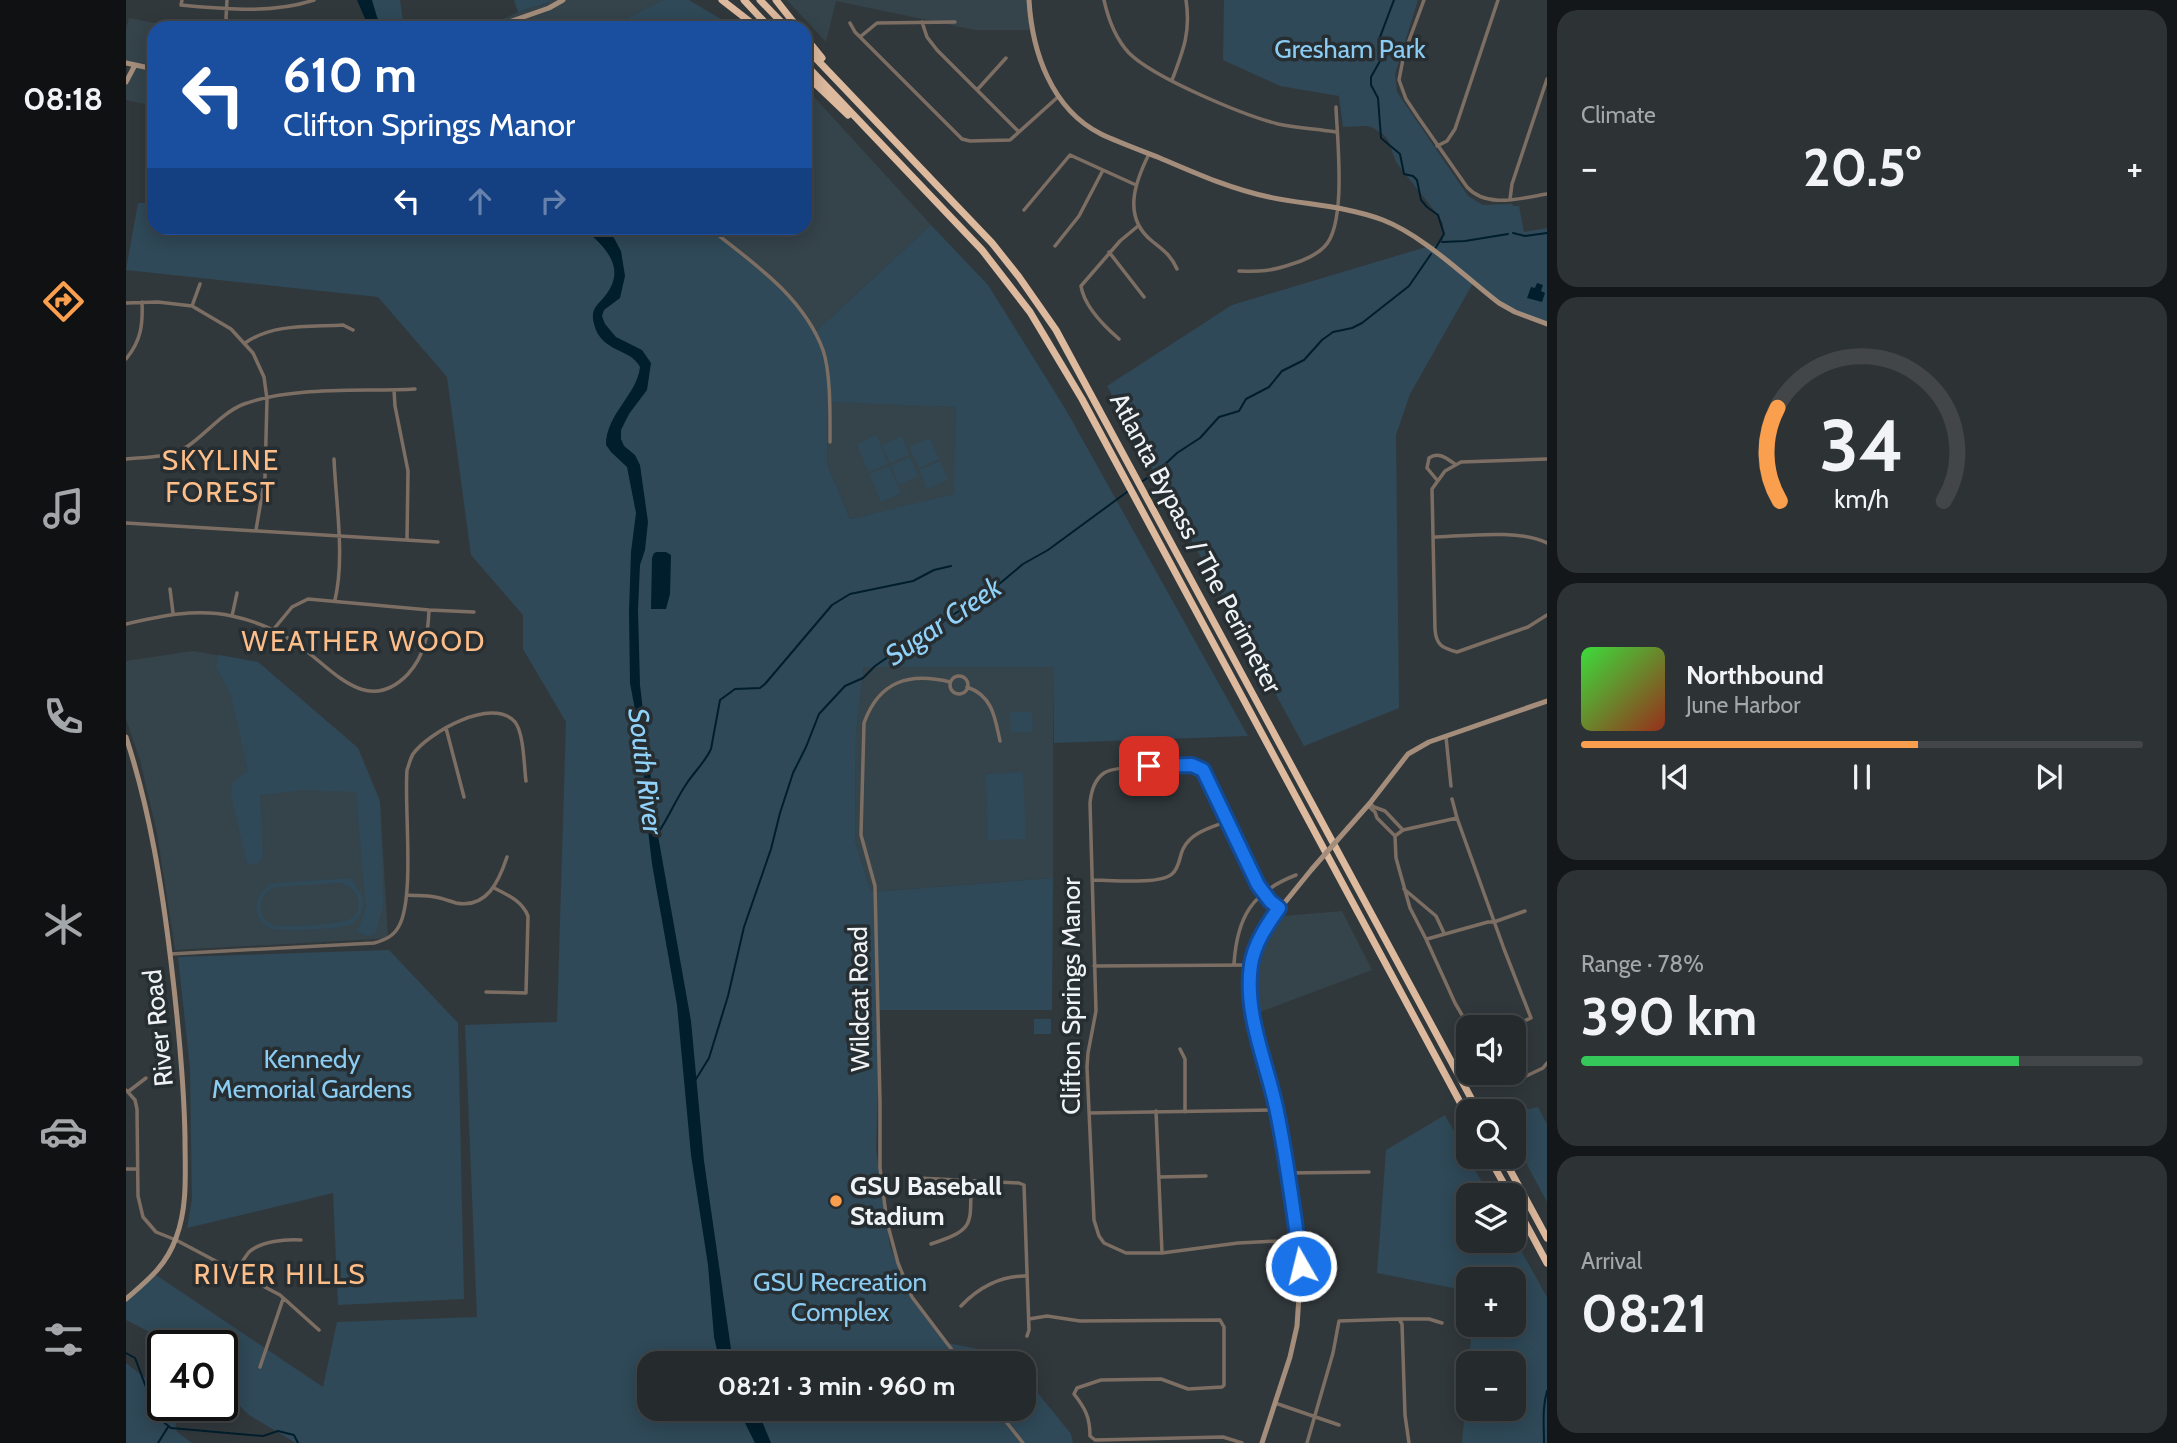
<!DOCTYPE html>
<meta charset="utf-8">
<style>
:root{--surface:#252a2d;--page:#2d3235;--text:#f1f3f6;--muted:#a3a7aa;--line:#424649;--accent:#fa9f4e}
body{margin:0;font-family:Cabin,sans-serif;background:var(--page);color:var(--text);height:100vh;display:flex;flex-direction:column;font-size:26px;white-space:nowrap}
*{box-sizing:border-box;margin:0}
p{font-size:23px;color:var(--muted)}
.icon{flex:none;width:38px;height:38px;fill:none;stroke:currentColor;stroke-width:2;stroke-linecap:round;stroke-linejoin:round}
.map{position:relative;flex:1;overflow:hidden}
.drawer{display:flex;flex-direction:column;gap:10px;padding:10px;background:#141719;width:630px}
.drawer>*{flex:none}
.top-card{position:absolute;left:21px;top:21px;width:665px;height:214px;border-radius:21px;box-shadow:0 4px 18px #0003,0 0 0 2px var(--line);background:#1a4fa0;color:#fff;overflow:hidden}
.fabs{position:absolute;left:1330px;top:1015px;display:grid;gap:14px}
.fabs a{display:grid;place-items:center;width:70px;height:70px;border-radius:14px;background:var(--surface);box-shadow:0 4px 18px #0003,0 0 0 2px var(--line);font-size:35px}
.speed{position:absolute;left:21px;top:1330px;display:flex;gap:14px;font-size:35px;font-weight:700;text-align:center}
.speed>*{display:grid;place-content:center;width:91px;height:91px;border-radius:50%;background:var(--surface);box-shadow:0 4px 18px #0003,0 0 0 2px var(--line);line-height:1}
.speed .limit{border:4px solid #111;border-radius:10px;background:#fff;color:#111}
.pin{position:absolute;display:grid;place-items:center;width:60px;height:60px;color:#fff;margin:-30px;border-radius:14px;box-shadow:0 4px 10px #0006}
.me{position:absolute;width:77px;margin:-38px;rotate:352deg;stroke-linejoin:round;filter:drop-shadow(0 0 5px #0008)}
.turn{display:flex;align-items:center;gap:24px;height:147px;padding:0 21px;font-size:32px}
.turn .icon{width:91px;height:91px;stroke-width:2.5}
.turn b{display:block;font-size:49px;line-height:60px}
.lanes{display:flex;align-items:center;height:66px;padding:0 21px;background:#0003;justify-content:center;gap:35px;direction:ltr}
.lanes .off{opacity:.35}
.big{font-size:52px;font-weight:800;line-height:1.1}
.drawer .card{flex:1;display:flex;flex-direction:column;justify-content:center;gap:10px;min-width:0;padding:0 24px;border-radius:21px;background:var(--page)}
.drawer .dial{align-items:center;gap:0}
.dial svg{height:182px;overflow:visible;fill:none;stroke:var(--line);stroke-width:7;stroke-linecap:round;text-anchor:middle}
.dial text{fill:var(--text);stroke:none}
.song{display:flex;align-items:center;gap:21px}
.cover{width:84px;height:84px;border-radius:10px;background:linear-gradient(135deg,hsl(120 70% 55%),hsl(10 70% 35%))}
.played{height:7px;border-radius:4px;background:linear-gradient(90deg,var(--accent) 60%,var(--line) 60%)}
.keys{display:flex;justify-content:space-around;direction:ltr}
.heat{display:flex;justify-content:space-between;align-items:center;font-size:38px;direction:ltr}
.charge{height:10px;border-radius:5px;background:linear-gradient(90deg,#34c759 78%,var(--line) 0)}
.trip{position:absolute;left:511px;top:1351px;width:399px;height:70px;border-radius:21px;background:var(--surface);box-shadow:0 4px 18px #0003,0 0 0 2px var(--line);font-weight:800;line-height:70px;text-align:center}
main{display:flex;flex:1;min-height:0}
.tab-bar{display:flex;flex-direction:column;width:126px;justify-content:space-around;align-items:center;background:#0f1112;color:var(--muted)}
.tab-bar .icon{width:49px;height:49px}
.tab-bar .on{color:var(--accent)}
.tab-bar b{font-size:32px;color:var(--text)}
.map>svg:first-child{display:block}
.built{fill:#35434b}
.green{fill:#2f4958;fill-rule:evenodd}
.water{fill:#011e2c}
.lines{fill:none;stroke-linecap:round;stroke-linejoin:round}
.stream{stroke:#011e2c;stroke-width:2}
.street{stroke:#7d6e63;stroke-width:3.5}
.secondary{stroke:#a48d7b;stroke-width:5}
.highway{stroke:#ddb99d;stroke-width:7}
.secondary-bridge{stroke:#a48d7b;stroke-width:5}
.route-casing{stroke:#114b97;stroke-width:18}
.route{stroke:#1a73e8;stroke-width:12}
.poi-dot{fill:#fa9f4e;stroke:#272e32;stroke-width:2.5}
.labels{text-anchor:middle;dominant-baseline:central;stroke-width:7;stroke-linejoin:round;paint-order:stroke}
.park-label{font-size:26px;fill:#8bccf3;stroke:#272e32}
.street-label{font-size:26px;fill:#eff3f6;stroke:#272e32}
.poi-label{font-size:26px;font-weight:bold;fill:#eff3f6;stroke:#272e32;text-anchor:start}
.neighbourhood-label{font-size:28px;letter-spacing:2px;fill:#febe8a;stroke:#272e32}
.water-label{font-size:28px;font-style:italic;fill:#90d2f9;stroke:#272e32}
</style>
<main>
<nav class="tab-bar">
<b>08:18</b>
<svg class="icon on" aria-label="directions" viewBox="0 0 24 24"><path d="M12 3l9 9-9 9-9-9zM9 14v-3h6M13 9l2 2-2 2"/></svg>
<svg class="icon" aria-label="music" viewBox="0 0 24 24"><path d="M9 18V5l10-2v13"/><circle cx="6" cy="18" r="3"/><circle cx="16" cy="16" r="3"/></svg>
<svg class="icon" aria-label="phone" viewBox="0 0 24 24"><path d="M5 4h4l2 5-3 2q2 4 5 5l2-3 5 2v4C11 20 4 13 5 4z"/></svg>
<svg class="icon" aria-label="climate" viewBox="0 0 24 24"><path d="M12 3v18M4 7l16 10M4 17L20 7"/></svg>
<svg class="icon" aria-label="car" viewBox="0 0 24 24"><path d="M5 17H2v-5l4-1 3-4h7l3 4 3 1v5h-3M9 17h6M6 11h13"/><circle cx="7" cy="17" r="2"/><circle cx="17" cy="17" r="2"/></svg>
<svg class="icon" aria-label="filters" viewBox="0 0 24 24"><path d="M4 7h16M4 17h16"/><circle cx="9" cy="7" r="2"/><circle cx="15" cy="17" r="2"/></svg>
</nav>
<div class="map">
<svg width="1421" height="1443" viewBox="0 0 1421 1443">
<rect width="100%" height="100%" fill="#31383c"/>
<path class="built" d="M422,0H537L482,28H358L392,12L423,3Z
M661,0H904L906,30H849L710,1L700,42Z
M3,18L54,28H28V106L0,100V81L8,64L0,61V29Z
M679,87L805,225L689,332L584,228H679Z
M702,401L830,407L829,495L724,519L701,463Z
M67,651L132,662L232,748L254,800L262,940L251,939L49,950L31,833L14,760L0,719V661Z
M738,667H927V878L745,892L729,841L730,733Z
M1216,911L1246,970L1126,1015L1131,958L1147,917Z"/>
<path class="green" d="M240,0H274L278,28H246Z
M388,0H422L424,2L392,12Z
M537,0H563L598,21L592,28H482Z
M1098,0H1292L1269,74L1271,92L1342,196L1357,205L1386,204L1387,206H1393L1398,232L1421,228V324L1382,309L1347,283L1284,394L1270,435L1273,708L1178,746L981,386L1106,305L1297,248L1311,245L1317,241V223C1304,203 1287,185 1273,166C1265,156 1267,145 1259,136C1256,133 1249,129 1245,127C1237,125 1225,127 1217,127L1213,96L1154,86L1097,60Z
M12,203H28V228H584L634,267L668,303L689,332L805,225L862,285L940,410L1122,736L928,743L927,667H738L730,733L729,841L745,892L927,878L926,1010H750L753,1063L750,1149L764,1246L782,1291L820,1343L853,1349L876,1350L887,1363H523V1409H898V1376L945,1434L947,1443H170L123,1415L96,1388V1346H51L0,1320V1299L27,1273L197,1387L211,1322L351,1317L339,1025L431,1022L440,722L397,649V615L345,555L321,377L252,297L0,270ZM702,402L830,407L828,494L724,519L701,463Z
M751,435L762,464L742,472L731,444Z
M776,436L783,455L764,463L756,445Z
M804,438L813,459L793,468L783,447Z
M784,457L792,476L773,485L765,466Z
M814,461L822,480L801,489L793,470Z
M763,466L775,493L755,502L743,474Z
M93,655L132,662L232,748L254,803L257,907L249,934L241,936L231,932L240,908L230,792L177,790L134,795L137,858L130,865L121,863L105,796L106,783L122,771L105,695L90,667Z
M884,712H906L907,732H885Z
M897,772L900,839L862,840L860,774Z
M227,878C228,889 240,894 237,908C235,915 230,922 224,925C215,929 155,932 147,929C123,921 127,892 147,883ZM214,883C231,886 241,908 224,919C217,924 156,928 148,925C140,922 135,916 135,909C133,898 140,892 149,887Z
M263,950L332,1023L338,1299L212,1305L207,1193L61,1228L66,1200L64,1068L52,957Z
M908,1019H925V1034H908Z
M1412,1107L1421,1124V1202L1388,1140V1112Z
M1319,1115L1363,1195H1342V1241H1388V1238L1421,1297V1443H1336L1342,1375V1409H1388V1363H1343L1346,1325H1388V1279H1342V1291L1251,1273L1260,1150Z
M0,1363L37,1392V1405H46L51,1432L66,1443H0Z"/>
<path class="water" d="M231,0H246L251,17L257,28H243Z
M457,228H476L488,238L495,251L499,276L494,298L478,310L476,316L479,324L490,337L516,350L525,363L521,390L503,414L495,430V439L498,446L509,455L514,465L522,522L519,550L514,565L512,610L514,685L531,830L565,1021L578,1161L607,1363H594L588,1337L582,1265L565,1155L551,1005L526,864L520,813L516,748L504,683L503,613L505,552L510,513L501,467L485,452L480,445C480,414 511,395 514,367C505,348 475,353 468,324C464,309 471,306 479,296C502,267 478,246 457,228Z
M1411,283L1417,285L1415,291L1419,293L1416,302L1401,298L1405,287L1409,288Z
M531,552H540L545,555L544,594L540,609H525L526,558L528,553Z
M612,1409H631L645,1443H629Z"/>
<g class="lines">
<path class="stream" d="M1268,0L1254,37V61L1245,77V85L1252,98L1255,138L1274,154L1278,174L1287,176L1291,180L1295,200L1301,207L1312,215L1318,234L1309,249
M1387,233L1399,236L1421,233
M1316,242L1339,241L1382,234
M1014,483L1034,469L1051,453L1074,438L1093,417L1113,411L1120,399L1143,387L1156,371L1178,360L1196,340L1207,332L1226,328L1236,323L1283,286L1305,254
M532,833C543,817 550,799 561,783C569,771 579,762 585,749L594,700L609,689L634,688L639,684L706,605L724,594L787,581L808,570L825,566
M570,1079L583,1058L602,996L618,927L645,849L654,813L667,773L680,747L693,714L719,686L737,678L749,666L772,650L866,590L897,564L922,550L1001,492
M0,1353L9,1358L11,1363L31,1417L45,1428L137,1436L152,1431L168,1435L172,1443
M32,1443L42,1427
M1418,1443C1418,1425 1416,1408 1421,1391"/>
<path class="street" d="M56,0L55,5C99,9 146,14 188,0
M101,0L100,18L105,28
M978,0C982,18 990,39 1003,53C1028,78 1117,115 1152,124C1171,128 1191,129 1210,132
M1298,0L1278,54L1273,80L1280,99L1292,117L1341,187C1361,209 1395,198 1421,194
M796,22L801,37L811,50L893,132
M724,23L729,32L836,139L844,141L884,140L933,96
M734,37L751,23L829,22
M1046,80C1057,51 1065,32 1060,0
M851,90L880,58
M1311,146L1321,141L1329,129L1372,0
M1023,154C1009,182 996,217 1026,241C1037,250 1045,255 1051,269
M1384,199L1386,184L1421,79
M898,210L944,155L1010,185
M583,228C626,262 677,296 697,350C705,373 704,417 704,442
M929,246L953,216L976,172
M983,252L1018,297
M1113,271C1135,272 1145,271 1166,264C1177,261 1192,254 1199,246C1221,223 1211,138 1210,107
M0,303L32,302L66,306L105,329L127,353L138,377L141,399L139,477L130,530
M66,306L74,284
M993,339C978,326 958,306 955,286L994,241L1012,226
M119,343C148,323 184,327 217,325L227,330
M0,359C15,341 17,325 16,302
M268,390L269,406L282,471L281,540
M0,459C22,457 43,458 62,446C81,433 97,412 118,404C168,386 236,392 289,389
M208,459C210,504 219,557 209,600
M1421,459L1335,462L1319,471L1306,489L1309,629C1310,645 1316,648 1331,652L1402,627L1421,615
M1311,480L1301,468L1303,458C1313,451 1321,459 1329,464
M0,523L312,542
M1307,537C1338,536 1395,529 1421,543
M44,589L47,613
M106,616L111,593
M0,624C35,616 70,608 106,616C125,620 148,629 165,640C202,662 238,720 282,674C299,655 302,635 303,610
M147,630L166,607L182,599L303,610L348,612
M824 685a9 9 0 1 1 18 0a9 9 0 1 1-18 0Z
M824,682C783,672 753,681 738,723L735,835L749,886L754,1102V1168L761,1222L772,1263L786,1297L836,1363
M841,687C867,696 869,718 874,741
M320,728L338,797
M1320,737L1325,786
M1326,799L1331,818L1378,949L1405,1018L1384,1027
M1244,803L1248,807L1259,811L1277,830
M1242,806L1249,812L1251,818L1269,836L1270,858L1284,908L1300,939L1329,1003L1343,1027
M1269,836L1277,830L1331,818
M966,880C984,880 1033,885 1046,874C1054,867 1053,857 1057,849C1065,832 1086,827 1102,821
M1278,889L1310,916L1318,933
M281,895C290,896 300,895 309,897C316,898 323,901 330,903C361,909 373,881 381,857
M1153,908L1144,901L1132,885L1077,770C1064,763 990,765 978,773C968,780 965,792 964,803L970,1011L962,1053L961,1067L968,1220L973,1236L978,1243L1000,1253H1036L1112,1243L1172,1240
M1301,939L1362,922H1368L1399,911
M44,954L248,943C259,940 268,936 273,926C289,897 278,807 281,770C283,765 284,759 287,754C302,733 366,696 389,722C398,733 398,767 400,781
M1108,964C1111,917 1126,892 1170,875
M968,966L1125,965
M360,992L400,993L402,916C396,901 382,895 368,888
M1054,1049L1059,1059V1112
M1394,1079L1417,1068L1421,1063
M0,1090L9,1100L11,1109L12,1196L17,1217L30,1232L50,1240L154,1295L193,1330
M3,1091L20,1078
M1030,1111L1036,1253
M963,1113L1150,1110
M0,1169H11
M1161,1173L1243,1172
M1033,1177L1080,1176
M791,1178L893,1183L898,1185L903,1330L901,1336
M805,1244C850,1229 844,1225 845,1181
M110,1272C114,1266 118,1258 123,1252C135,1241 160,1239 175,1240
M835,1306C852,1288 875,1275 901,1276
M903,1319L921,1316L954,1321L1094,1320L1098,1327V1385L1096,1387L1062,1389L1035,1379L975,1380L951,1388L948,1394C959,1408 964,1417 964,1436L969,1440L1097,1437L1116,1443
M1273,1319H1303L1316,1323
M134,1367L157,1299
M1149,1403L1213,1425
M870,1409L897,1443
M1181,1443L1207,1353L1213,1321L1273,1319L1276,1324L1279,1415L1283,1443"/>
<path class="secondary" d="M903,0C906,51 925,109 975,134C994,143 1014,150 1034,158C1069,173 1105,189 1143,197C1182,205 1220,206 1257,220C1298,236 1339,277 1373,303L1389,312L1421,324
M366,28L423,8L437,0
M0,63L28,69
M0,82L9,65
M0,737C24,810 36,887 45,962C52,1021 58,1079 59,1138C59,1172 62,1206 50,1238C40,1266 22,1280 0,1299
M1222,828L1244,803L1282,754L1303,742L1421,701
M1136,1443L1164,1357L1171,1326L1175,1266L1150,1110L1125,1004V965L1129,950L1143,922L1186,869"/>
<path class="highway" d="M596,0L632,28
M618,0L644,28
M634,0L661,28
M650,0L672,28
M679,37L696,58
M679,47L866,243L893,277L930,330L1352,1111
M679,64L856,250L904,312L956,399L1342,1117
M679,74L722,115
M1363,1157L1384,1195
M1377,1157L1421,1238
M1388,1202L1421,1263"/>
<path class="secondary-bridge" d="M1186,869L1222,828"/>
</g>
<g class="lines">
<g class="route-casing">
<path id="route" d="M1023,766L1066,765L1077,770L1132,885L1144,901L1153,908C1141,925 1128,944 1125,965C1118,1013 1140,1061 1150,1107C1161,1159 1168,1213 1175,1266"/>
</g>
<use href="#route" class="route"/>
</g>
<circle class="poi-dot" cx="710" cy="1201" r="7"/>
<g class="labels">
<g class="park-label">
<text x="1224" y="49">Gresham Park</text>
<text x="186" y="1059">Kennedy<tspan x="186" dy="30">Memorial Gardens</tspan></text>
<text x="714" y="1282">GSU Recreation<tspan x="714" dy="30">Complex</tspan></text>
</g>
<g class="street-label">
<text transform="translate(1070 543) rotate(62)">Atlanta Bypass / The Perimeter</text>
<text transform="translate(945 996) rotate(-90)">Clifton Springs Manor</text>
<text transform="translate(733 999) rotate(-91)">Wildcat Road</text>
<text transform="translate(32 1028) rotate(-96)">River Road</text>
</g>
<g class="poi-label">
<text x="724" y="1186">GSU Baseball<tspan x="724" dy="30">Stadium</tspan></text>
</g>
<g class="neighbourhood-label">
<text x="95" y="460">SKYLINE<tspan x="95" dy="32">FOREST</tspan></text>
<text x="238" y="641">WEATHER WOOD</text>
<text x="154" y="1274">RIVER HILLS</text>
</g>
<g class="water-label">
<text transform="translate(817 621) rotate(-34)">Sugar Creek</text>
<text transform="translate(520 771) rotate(83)">South River</text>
</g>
</g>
</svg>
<div class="fabs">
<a><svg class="icon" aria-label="sound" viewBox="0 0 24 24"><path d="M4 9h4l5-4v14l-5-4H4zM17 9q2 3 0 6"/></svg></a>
<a><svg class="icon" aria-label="search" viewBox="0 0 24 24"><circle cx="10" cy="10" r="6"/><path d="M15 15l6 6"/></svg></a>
<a><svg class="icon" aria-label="layers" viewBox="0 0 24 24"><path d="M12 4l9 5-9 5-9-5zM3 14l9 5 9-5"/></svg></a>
<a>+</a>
<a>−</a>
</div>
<div class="speed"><div class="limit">40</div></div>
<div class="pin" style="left:1023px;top:766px;background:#d93025"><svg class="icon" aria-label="arrive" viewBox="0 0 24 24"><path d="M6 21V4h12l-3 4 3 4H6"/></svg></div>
<svg class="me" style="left:1175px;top:1266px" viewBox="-20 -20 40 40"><circle r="17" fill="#1a73e8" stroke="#fff" stroke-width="3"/><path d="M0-11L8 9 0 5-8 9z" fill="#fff"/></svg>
<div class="trip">08:21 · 3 min · 960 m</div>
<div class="top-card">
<div class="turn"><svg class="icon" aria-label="left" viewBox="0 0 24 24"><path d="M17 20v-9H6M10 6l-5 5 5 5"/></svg><div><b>610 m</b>Clifton Springs Manor</div></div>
<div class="lanes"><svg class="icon" aria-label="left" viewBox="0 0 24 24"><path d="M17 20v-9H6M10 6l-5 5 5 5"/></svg><svg class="icon off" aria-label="ahead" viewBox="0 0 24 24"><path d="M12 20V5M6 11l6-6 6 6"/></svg><svg class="icon off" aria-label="right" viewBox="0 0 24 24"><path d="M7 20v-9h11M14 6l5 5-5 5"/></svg></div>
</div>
</div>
<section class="drawer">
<div class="card"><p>Climate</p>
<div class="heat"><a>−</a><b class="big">20.5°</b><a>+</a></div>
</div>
<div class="card dial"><svg viewBox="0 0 100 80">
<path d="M14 69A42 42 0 1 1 86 69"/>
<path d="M14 69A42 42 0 0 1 13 28" stroke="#fa9f4e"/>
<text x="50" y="56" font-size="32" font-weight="700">34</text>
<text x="50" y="72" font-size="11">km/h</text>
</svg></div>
<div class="card">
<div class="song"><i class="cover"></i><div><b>Northbound</b><p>June Harbor</p></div></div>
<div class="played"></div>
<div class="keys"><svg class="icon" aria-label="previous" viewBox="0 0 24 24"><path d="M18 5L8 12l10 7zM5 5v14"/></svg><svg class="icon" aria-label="pause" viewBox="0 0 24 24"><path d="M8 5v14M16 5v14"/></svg><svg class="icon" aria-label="next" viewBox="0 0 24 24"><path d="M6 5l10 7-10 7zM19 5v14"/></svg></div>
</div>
<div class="card"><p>Range · 78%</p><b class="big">390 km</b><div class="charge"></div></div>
<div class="card"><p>Arrival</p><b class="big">08:21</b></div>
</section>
</main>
